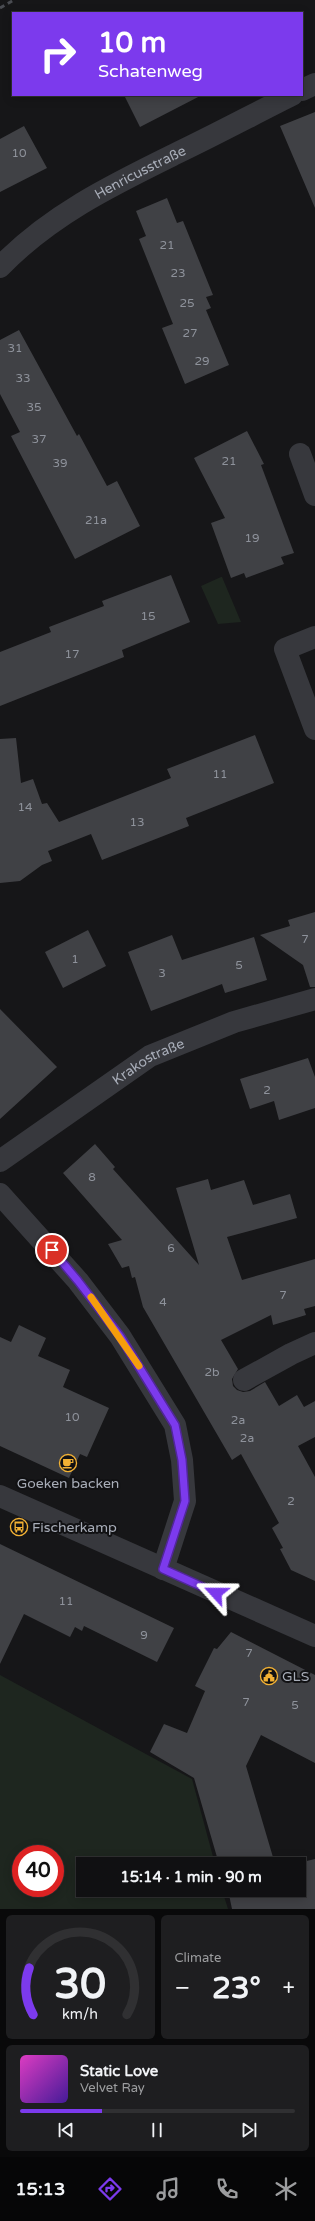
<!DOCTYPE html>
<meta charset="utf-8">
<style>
:root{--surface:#101012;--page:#1e1e20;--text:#f1f3f6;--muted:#9c9d9f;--line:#303032;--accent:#7c3aed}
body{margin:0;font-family:"Varela Round",sans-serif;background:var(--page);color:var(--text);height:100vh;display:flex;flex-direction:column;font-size:15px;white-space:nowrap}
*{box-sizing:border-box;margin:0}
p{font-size:13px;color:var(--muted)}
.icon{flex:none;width:22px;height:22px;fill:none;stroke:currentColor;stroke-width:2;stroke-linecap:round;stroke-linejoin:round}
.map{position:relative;height:1909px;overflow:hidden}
.panel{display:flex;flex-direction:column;gap:6px;padding:6px;background:#09090a;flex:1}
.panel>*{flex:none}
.guide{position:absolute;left:12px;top:12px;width:291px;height:84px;border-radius:0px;box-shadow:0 2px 10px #0003,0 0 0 1px var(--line);background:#7c3aed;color:#fff;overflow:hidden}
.speed{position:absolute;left:12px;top:1845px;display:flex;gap:8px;font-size:20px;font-weight:700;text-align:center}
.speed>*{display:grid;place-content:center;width:52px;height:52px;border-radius:50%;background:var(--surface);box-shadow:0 2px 10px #0003,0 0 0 1px var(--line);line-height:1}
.speed .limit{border:6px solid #d22;background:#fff;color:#111}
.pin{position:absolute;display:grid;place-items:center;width:34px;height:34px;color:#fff;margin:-17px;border:2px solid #fff;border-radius:50%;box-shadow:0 1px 4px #0007}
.me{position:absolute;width:44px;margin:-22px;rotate:294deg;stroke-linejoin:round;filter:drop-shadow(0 0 3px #0008)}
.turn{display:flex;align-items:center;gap:14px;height:84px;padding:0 20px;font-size:18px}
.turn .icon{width:52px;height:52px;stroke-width:2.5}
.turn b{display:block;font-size:28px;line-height:34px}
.big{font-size:30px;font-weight:700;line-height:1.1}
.panel .card{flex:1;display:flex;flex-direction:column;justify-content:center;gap:6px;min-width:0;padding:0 14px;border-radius:6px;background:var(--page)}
.panel .dial{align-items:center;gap:0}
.dial svg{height:104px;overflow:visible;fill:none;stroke:var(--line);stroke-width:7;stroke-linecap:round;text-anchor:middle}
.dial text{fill:var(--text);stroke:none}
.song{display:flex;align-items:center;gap:12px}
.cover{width:48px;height:48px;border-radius:6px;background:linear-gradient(135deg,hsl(310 70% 55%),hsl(260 70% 35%))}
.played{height:4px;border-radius:2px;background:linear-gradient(90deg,var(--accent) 30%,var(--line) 30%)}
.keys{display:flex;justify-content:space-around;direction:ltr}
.heat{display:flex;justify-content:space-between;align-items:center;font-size:22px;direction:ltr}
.panel .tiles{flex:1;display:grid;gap:6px;grid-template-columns:1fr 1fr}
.card:last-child{grid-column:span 2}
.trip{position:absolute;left:76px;top:1857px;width:230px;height:40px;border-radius:0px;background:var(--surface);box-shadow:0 2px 10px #0003,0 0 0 1px var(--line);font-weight:700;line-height:40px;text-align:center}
.tabs{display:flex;height:64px;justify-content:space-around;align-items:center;background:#060607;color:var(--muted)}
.tabs .icon{width:28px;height:28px}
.tabs .current{color:var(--accent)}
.tabs b{font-size:18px;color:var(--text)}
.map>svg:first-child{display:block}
.green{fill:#1e261f;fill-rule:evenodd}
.building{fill:#404145}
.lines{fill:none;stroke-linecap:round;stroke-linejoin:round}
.minor{stroke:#37383d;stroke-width:22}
.tertiary{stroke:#37383d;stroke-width:22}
.rail{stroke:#4a4c52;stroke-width:3;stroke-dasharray:5 4;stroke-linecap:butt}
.route-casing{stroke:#51269a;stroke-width:10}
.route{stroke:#7c3aed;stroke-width:7}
.slow{stroke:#f59e0b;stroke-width:7}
.labels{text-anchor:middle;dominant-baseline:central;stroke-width:4;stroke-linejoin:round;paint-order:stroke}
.number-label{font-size:12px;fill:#8e929b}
.street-label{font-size:14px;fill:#a8adb8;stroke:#111113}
.poi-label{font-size:14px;fill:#a8adb8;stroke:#111113;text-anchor:start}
</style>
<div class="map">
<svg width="315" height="1909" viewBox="0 0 315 1909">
<rect width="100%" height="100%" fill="#161618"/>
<path class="green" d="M221,577H222L241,622L218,624L201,586Z
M0,1675L192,1779L215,1864H83V1890H222L228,1909H0ZM21,1854H55V1888H21Z"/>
<path class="building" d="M124,95H202L140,127Z
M315,112V208L280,126Z
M24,126L47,168L0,192V139Z
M167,198L177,223L183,221L213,295L206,297L211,308L206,310L229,365L185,384L162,328L173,324L139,239L146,236L136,211Z
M19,330L77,436L79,434L107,486L117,481L140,526L75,559L11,436L20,432L0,394V340Z
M247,431L264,464L261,465L294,553L281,557L284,564L246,578L244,573L231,578L211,523L225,518L194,458Z
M171,575L190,622L122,650L124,657L0,706V652L51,632L49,627L104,606L102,601Z
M255,735L274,783L186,818L189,826L102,860L91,834L48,851L52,861L42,865L20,881L0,883V739L16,738L21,783L33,779L42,804L47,803L59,822L171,778L167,769Z
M315,912V987H310L303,965L260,935L290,926L288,920Z
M88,930L106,966L63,988L45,952Z
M172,935L182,960L254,937L267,980L225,993L222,984L151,1011L128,952Z
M0,1009L57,1067L0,1119Z
M308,1058L315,1077V1108L279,1120L274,1101L250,1109L240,1079Z
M95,1144L115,1167L113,1169L199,1265L176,1188L208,1179L211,1190L244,1180L253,1205L290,1194L297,1218L227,1237L242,1280L315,1259V1306L304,1309L306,1315L273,1325L271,1315L221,1340L238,1369L232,1379L233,1386L237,1390L243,1392L250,1391L265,1382L279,1406L297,1395L304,1407L315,1401V1437L298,1446L315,1477V1581L291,1570L280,1549L283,1548L272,1528L279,1523L241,1454L232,1460L143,1307L135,1277L132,1278L129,1266L122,1268L108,1244L122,1240L63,1173Z
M19,1325L46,1338L38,1356L70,1370L63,1387L109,1408L87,1457L80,1454L69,1478L0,1446V1337L11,1342Z
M0,1544L174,1628L157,1662L84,1626L82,1631L75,1627L70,1637L24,1614L0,1664Z
M231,1632L315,1675V1763L261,1735L246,1766L275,1864H219L194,1778L150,1752L164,1724L187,1733L205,1691L195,1686L214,1648L217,1649Z
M315,1859V1909H232L228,1890H299V1864H294Z"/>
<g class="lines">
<g class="minor">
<path d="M302,90L315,84"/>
<path id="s1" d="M0,267C49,216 110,186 173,155C213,136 252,115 292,95"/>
<path d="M300,454L315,495"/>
<path d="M315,637L285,649L315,729"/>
<path id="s2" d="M0,1161L150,1056L234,1022L315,999"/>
<path d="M0,1194L78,1281L120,1336L175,1425L182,1460L185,1501L163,1569"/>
<path d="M244,1380L291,1354L315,1343"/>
</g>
<path class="tertiary" d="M0,1496L315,1636"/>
<path class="rail" d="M0,8L14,0"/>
</g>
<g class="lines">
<g class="route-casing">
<path id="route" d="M52,1250L78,1281L120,1336L175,1425L182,1460L185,1501L163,1569L216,1593"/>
</g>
<use href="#route" class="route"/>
<path class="slow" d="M91,1297L139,1366"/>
</g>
<defs>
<g id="cafe-ring" transform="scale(0.9)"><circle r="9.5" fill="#111113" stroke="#f2b134" stroke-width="1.5"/><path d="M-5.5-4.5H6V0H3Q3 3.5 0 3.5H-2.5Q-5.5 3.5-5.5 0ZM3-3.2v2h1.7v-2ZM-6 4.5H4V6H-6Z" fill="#f2b134"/></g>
<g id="bus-ring" transform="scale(0.9)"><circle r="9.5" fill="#111113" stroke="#f2b134" stroke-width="1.5"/><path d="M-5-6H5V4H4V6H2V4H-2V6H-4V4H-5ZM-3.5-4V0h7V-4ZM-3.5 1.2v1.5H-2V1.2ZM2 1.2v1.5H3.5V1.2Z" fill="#f2b134"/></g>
<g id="civic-ring" transform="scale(0.9)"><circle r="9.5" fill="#111113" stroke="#f2b134" stroke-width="1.5"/><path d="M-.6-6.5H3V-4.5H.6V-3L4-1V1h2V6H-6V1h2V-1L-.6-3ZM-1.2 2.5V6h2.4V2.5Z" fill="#f2b134"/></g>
</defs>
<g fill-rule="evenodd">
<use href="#cafe-ring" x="68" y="1463"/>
<use href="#bus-ring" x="19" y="1527"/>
<use href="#civic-ring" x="269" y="1676"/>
</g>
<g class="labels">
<g class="number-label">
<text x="19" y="153">10</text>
<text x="167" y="245">21</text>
<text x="178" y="273">23</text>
<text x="187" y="303">25</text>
<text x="190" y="333">27</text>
<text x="15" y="348">31</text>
<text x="202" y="361">29</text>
<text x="23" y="378">33</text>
<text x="34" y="407">35</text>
<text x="39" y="439">37</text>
<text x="229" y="461">21</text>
<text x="60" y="463">39</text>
<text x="96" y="520">21a</text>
<text x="252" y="538">19</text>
<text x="148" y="616">15</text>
<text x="72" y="654">17</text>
<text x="220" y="774">11</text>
<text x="25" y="807">14</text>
<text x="137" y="822">13</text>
<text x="305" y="939">7</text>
<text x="75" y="959">1</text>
<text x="239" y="965">5</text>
<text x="162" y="973">3</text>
<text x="267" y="1090">2</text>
<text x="92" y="1177">8</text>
<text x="171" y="1248">6</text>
<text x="283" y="1295">7</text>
<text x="163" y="1302">4</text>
<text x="212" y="1372">2b</text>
<text x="72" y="1417">10</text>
<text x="238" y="1420">2a</text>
<text x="247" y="1438">2a</text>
<text x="291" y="1501">2</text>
<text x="66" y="1601">11</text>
<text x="144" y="1635">9</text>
<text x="249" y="1653">7</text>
<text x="246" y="1702">7</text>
<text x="295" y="1705">5</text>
</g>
<g class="street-label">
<text stroke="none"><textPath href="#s1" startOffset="170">Henricusstraße</textPath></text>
<text stroke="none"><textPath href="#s2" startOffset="179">Krakostraße</textPath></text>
</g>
<g class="poi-label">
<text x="68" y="1483" text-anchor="middle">Goeken backen</text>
<text x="32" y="1527">Fischerkamp</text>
<text x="282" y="1676">GLS</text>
</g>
</g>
</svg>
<div class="speed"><div class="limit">40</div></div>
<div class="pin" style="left:52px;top:1250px;background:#d93025"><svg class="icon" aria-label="arrive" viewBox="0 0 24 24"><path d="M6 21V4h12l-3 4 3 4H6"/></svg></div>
<svg class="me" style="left:216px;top:1593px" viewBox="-20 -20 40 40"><path d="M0-17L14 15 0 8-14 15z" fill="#7c3aed" stroke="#fff" stroke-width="4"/></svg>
<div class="trip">15:14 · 1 min · 90 m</div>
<div class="guide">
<div class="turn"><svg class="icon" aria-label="right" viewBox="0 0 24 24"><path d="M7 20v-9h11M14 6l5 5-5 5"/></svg><div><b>10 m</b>Schatenweg</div></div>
</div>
</div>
<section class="panel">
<div class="tiles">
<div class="card dial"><svg viewBox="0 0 100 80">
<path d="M14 69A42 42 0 1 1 86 69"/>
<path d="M14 69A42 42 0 0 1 11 33" stroke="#7c3aed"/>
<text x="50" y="56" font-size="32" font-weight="700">30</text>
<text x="50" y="72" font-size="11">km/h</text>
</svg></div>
<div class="card"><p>Climate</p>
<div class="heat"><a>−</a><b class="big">23°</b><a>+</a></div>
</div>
<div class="card">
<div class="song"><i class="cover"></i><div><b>Static Love</b><p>Velvet Ray</p></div></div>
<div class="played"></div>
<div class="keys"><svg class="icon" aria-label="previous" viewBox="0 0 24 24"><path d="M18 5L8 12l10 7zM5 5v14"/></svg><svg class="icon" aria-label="pause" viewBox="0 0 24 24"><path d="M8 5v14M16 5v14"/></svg><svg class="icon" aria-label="next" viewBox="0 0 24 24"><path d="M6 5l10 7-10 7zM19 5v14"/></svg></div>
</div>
</div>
</section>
<nav class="tabs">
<b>15:13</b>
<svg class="icon current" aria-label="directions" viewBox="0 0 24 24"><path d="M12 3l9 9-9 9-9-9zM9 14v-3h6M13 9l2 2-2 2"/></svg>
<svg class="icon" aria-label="music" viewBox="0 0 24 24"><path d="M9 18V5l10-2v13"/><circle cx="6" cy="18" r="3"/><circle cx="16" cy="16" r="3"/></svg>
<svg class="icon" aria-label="phone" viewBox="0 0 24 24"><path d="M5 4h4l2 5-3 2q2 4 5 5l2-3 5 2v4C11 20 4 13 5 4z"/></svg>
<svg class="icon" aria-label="climate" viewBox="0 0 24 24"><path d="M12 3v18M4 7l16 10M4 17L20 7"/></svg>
</nav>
